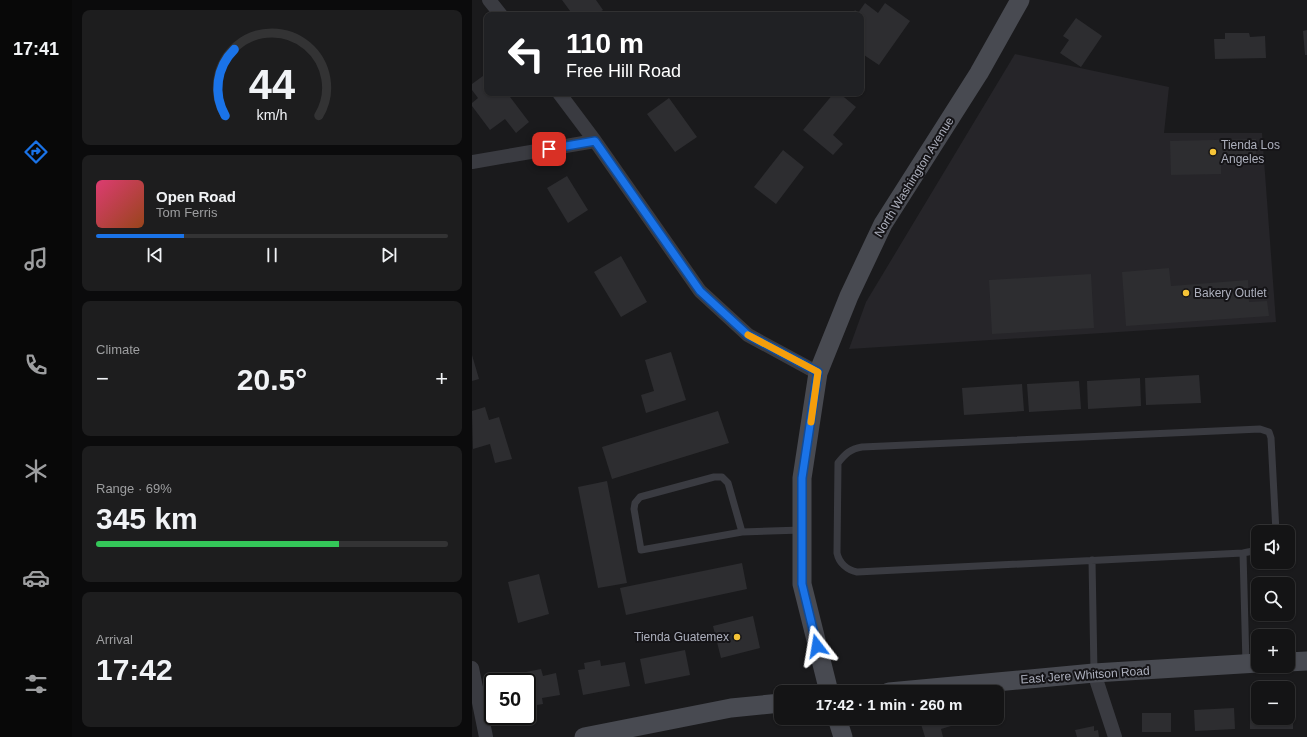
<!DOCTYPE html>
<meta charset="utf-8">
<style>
:root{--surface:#141415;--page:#1d1d1e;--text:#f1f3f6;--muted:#9d9ea0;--line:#333334;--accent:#1a73e8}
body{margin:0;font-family:Helvetica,sans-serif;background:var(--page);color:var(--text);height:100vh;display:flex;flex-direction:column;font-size:15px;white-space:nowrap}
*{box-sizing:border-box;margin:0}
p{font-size:13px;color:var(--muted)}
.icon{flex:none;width:22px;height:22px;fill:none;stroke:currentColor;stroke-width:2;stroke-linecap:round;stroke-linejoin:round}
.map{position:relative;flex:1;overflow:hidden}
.details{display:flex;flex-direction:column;gap:10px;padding:10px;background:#0b0b0c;width:400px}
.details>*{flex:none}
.hud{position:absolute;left:12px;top:12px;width:380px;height:84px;border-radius:8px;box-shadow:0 1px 3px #0004,0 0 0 1px var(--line);background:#202124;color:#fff;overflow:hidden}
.fabs{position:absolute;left:779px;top:525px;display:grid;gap:8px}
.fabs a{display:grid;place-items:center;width:44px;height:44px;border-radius:8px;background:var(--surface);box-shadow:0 1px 3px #0004,0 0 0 1px var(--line);font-size:20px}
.speed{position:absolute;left:12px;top:673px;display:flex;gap:8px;font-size:20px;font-weight:700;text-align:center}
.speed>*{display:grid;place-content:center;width:52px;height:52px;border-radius:50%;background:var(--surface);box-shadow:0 1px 3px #0004,0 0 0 1px var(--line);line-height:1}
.speed .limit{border:2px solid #111;border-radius:6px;background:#fff;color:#111}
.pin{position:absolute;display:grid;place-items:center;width:34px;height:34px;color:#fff;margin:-17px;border-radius:8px;box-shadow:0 2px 6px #0006}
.me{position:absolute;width:44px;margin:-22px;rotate:346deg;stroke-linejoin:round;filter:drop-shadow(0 0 3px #0008)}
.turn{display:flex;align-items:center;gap:14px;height:84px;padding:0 16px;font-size:18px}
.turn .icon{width:52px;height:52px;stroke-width:2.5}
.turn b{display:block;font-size:28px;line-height:34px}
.big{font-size:30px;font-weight:700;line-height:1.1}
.details .tile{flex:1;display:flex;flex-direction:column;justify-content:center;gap:6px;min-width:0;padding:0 14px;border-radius:8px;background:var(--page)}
.details .dial{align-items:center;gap:0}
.dial svg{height:104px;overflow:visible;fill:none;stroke:var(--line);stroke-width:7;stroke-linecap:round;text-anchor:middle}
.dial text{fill:var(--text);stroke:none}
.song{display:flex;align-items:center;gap:12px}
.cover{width:48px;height:48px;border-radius:6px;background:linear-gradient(135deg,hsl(340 70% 55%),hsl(20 70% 35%))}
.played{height:4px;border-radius:2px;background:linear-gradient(90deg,var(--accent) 25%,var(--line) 25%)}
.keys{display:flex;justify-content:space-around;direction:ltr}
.heat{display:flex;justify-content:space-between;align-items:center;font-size:22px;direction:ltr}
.charge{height:6px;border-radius:3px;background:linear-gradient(90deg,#34c759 69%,var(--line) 0)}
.trip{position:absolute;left:302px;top:685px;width:230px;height:40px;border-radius:8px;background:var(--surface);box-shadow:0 1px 3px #0004,0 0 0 1px var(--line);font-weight:700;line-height:40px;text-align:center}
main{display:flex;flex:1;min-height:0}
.tabs{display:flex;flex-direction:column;width:72px;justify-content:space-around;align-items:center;background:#080808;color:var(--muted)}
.tabs .icon{width:28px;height:28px}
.tabs .on{color:var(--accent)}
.tabs b{font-size:18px;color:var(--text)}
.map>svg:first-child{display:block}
.built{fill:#262529}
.building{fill:#2d2d30}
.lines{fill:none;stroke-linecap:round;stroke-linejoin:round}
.lane{stroke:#3a3b41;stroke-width:7}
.street{stroke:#3a3b41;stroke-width:14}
.secondary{stroke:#484a51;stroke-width:19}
.route-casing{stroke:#114b97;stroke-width:10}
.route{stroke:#1a73e8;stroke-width:7}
.slow{stroke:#f59e0b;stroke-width:7}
.poi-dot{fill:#f6c437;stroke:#151417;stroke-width:1.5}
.labels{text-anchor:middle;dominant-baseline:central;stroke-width:4;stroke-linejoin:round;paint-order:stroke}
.poi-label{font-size:12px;fill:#acafbc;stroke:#151417;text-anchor:start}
.street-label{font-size:12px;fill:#acafbc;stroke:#151417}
</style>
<main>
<nav class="tabs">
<b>17:41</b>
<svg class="icon on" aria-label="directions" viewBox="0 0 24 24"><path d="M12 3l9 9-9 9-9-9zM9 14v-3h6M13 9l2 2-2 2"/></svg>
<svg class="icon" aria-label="music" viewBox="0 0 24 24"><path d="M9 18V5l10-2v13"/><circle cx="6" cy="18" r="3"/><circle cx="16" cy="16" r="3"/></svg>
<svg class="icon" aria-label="phone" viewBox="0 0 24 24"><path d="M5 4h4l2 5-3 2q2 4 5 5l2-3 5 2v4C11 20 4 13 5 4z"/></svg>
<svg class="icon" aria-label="climate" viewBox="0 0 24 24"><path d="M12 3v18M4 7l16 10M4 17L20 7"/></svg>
<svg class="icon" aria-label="car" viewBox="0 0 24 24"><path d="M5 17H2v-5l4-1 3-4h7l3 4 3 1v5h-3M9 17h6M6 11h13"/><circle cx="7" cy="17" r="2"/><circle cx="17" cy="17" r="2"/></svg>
<svg class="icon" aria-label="filters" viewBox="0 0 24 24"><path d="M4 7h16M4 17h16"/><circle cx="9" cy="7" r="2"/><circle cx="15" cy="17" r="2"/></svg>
</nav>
<section class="details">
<div class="tile dial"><svg viewBox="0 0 100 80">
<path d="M14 69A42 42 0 1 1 86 69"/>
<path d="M14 69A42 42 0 0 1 21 18" stroke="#1a73e8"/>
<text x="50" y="56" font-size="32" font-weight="700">44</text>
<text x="50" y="72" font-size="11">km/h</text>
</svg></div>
<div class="tile">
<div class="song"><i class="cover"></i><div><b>Open Road</b><p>Tom Ferris</p></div></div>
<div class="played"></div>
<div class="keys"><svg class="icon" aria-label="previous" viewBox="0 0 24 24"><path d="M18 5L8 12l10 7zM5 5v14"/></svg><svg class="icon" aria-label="pause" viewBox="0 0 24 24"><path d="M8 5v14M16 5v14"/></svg><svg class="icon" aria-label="next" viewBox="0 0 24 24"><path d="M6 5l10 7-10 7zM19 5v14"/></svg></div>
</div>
<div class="tile"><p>Climate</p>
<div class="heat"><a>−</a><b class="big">20.5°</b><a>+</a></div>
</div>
<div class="tile"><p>Range · 69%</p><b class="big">345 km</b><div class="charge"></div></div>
<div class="tile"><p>Arrival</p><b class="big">17:42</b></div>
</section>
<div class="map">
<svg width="835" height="737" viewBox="0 0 835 737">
<rect width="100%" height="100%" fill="#1a1a1c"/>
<path class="built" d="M543,54L697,87L692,133H790L804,322L377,349L394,302Z"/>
<path class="building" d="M90,0H124L131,10L123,15H101Z
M393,3L406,13L413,3L438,21L407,65L389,53V15H380L383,10L386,13Z
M604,18L630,36L609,67L588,53L597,40L591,36Z
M835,30V55H833L831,31Z
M753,33H777L778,37L793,36L794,58L743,59L742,39H753Z
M15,73V93H35L57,122L44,133L33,119L18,130L0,106V103L6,98L0,90V84Z
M362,93H367L384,107L361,135L371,144L361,155L331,130Z
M197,98L225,137L203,152L175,114Z
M784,139V164L749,165V174L699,175L698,141Z
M311,150L332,167L304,204L282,187Z
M95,176L116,210L96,223L75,188Z
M149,256L175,302L149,317L122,272Z
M697,268L699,286L776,280L777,302L795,301L797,316L654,326L650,272Z
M619,274L622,328L520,334L517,280Z
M199,352L214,400L174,413L169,395L182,391L173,360Z
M0,355L7,379L0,381Z
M727,375L729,403L674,405L673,378Z
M668,378L669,406L616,409L615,381Z
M607,381L609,409L557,412L555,384Z
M550,384L552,411L492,415L490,388Z
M13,407L17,420L27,417L40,459L23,463L18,444L1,449L0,411Z
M246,411L257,443L140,479L130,447Z
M135,481L155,583L126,588L106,487Z
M270,563L275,589L154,615L148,588Z
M67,574L77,614L46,623L36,582Z
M281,616L288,648L249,658L241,626Z
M213,650L218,675L173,684L168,659Z
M128,660L129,666L153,662L158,686L111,695L106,670L113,669L112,663Z
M69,669L71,676L84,673L88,695L70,698L71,704L58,706L57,701H55V682L38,681L55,678L54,672Z
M762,708L763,729L723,731L722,710Z
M816,709H821V729H778V710H786V718H816Z
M670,713H699V732H670Z
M459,718H477L479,726L469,729L471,737H453L448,721Z
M622,726V731L626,730L627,737H605L603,730Z"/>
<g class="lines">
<path class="lane" d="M270,532L256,483L250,477H242L168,497L163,503L162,509L169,550L270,532L330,530
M786,550L771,553L385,572C375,570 367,563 365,553L366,463C373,454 378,449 390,447L788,429L797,432L799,438L804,532
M771,553L774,664
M620,560L622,672"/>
<path class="street" d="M17,0L29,15
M87,93L123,141L228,291L276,335L346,373
M0,162L123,141
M0,668L14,737
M622,673L643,737"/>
<path class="secondary" d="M816,662L835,661
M357,692L330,584V478L346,373L377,296L411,224L507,73L548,0
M417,692L622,673L786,663
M365,718L371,737
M112,737L259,708L309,703"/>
</g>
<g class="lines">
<g class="route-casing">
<path id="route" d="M77,149L123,141L228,291L276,335L346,372L330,478V584L345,646"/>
</g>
<use href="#route" class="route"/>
<path class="slow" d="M276,335L346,372L339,422"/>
</g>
<g class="poi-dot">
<circle cx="741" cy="152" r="4"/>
<circle cx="714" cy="293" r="4"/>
<circle cx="265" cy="637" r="4"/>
</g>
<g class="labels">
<g class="poi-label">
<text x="749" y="145">Tienda Los<tspan x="749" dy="14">Angeles</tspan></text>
<text x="722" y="293">Bakery Outlet</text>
<text x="257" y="637" text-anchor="end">Tienda Guatemex</text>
</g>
<g class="street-label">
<text transform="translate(442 177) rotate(-58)">North Washington Avenue</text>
<text transform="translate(613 675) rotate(-4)">East Jere Whitson Road</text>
</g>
</g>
</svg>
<div class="fabs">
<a><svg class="icon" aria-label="sound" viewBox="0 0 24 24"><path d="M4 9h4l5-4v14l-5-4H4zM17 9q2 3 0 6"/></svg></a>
<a><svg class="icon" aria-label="search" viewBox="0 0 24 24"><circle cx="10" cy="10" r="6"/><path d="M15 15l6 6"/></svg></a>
<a>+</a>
<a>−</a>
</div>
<div class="speed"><div class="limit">50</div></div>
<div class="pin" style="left:77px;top:149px;background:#d93025"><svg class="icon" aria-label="arrive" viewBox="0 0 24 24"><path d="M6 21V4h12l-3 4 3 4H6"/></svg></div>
<svg class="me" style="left:345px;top:646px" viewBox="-20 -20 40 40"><path d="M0-17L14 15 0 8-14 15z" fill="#1a73e8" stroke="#fff" stroke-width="4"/></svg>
<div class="trip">17:42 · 1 min · 260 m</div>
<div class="hud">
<div class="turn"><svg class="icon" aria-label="left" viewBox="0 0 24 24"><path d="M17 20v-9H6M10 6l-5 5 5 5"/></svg><div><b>110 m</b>Free Hill Road</div></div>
</div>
</div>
</main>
